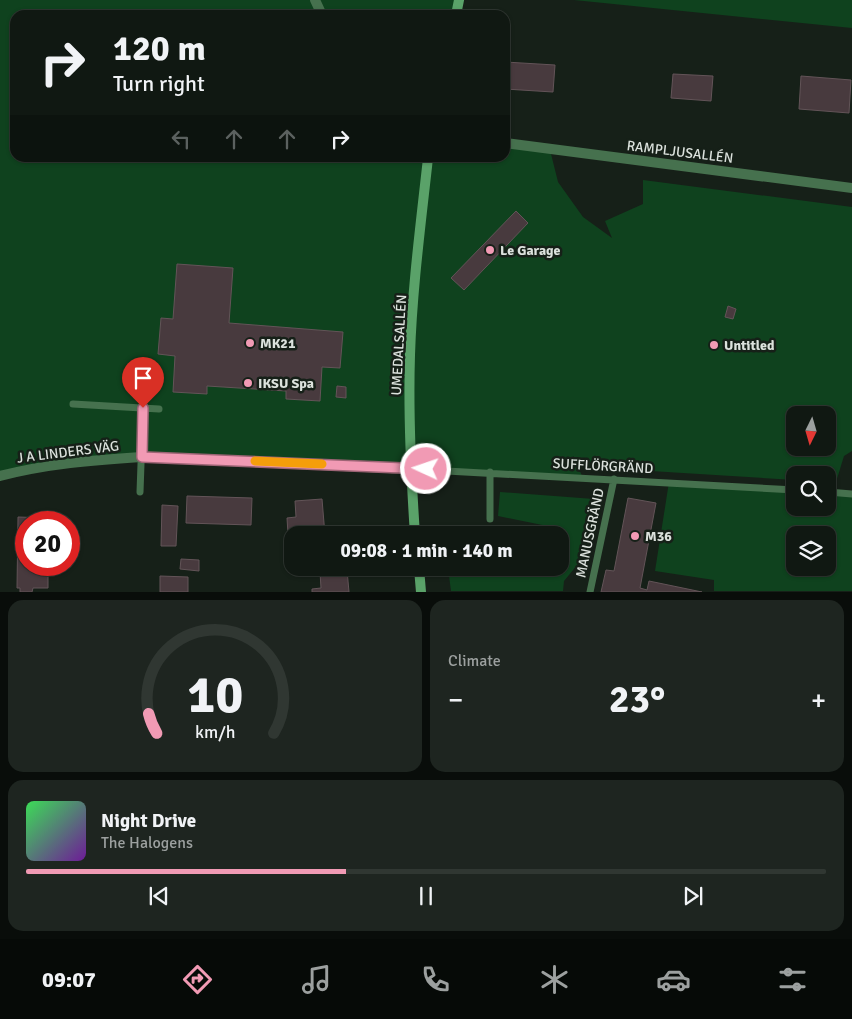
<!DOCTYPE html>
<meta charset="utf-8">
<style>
:root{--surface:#101812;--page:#1e2520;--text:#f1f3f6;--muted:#9ca09f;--line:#303732;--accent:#f19ab4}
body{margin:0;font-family:Signika,sans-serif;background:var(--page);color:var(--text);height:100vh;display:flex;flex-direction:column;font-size:19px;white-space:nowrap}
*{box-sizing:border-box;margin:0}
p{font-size:16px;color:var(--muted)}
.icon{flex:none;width:28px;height:28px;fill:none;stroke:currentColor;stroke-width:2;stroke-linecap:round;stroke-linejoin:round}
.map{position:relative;height:592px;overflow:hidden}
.sheet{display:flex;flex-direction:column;gap:8px;padding:8px;background:#090d0a;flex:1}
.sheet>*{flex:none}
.top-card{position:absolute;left:10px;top:10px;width:500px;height:152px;border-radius:15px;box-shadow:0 1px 4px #0004,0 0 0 1px var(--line);background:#101812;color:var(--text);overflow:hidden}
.needle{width:32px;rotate:185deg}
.buttons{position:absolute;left:786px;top:406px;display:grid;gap:10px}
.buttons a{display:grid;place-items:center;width:50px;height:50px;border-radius:10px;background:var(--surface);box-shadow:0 1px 4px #0004,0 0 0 1px var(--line);font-size:25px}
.speed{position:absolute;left:15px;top:511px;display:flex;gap:10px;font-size:25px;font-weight:700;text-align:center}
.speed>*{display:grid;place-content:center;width:65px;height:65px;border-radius:50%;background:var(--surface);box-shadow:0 1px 4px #0004,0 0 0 1px var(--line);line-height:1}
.speed .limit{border:8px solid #d22;background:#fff;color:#111}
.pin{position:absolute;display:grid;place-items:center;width:42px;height:42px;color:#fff;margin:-51px -21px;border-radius:50% 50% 50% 0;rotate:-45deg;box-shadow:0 0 5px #0007}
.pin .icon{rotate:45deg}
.me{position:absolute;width:55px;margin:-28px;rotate:273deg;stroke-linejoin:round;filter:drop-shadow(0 0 4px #0008)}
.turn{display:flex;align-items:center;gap:18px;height:105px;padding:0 20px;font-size:22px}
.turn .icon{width:65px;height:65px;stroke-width:2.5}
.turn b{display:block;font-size:35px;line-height:42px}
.lanes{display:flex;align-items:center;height:48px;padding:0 20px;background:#0003;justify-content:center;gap:25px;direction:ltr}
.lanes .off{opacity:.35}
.big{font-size:38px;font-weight:700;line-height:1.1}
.sheet .card{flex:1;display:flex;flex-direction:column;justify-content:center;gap:8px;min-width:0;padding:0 18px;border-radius:15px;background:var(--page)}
.sheet .dial{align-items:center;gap:0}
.dial svg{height:130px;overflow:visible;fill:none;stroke:var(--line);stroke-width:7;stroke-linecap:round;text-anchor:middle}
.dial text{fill:var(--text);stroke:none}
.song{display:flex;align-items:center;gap:15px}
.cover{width:60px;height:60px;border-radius:8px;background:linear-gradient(135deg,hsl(130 70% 55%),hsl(280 70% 35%))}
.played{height:5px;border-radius:2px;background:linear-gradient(90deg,var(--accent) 40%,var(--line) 40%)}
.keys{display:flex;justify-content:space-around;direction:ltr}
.heat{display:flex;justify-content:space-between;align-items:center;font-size:28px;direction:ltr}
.sheet .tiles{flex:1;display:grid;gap:8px;grid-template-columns:1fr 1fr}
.card:last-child{grid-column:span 2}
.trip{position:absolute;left:284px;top:526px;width:285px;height:50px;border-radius:15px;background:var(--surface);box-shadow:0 1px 4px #0004,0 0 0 1px var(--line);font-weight:700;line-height:50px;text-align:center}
.tabs{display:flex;height:80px;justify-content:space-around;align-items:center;background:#060a07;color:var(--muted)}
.tabs .icon{width:35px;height:35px}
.tabs .active{color:var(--accent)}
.tabs b{font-size:22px;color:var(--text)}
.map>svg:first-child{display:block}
.green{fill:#0f421e;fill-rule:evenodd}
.building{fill:#483a3e;stroke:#635458}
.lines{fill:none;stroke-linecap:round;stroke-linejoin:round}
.lane{stroke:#46714e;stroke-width:7}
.street{stroke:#46714e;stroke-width:10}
.secondary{stroke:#5aa269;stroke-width:10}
.route-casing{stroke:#9d6475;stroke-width:12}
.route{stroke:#f19ab4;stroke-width:9}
.slow{stroke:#f59e0b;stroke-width:9}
.poi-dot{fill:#f19ab4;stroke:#162018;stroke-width:2}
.labels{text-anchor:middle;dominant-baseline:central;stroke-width:5;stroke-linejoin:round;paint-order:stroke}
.street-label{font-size:14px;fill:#dce2dd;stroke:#162018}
.poi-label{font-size:14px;font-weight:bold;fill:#dce2dd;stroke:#162018;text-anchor:start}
</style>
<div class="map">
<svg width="852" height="592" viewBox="0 0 852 592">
<rect width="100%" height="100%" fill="#162018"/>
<path class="green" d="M0,0H459L456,15H15V158H505V143L550,150L558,182L583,217L612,238L605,221L643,204V180L852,207V451L844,456L836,482H828V475H795V480L586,467L573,456L583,478L142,457L0,476ZM795,415H828V448H795Z
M574,0H852V28Z
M669,482L795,490V508H828V492L852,497V591H714V580L655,571ZM795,535H828V568H795Z
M500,492L594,499L587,553L564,581L563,591H451L448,568H500L552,576L554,568H560V538L562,529L498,516Z"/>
<path class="building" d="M505,62L555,65L553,92L505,89Z
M673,74L713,76L711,101L671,98Z
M801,76L851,80L849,113L799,109Z
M516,211L528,223L464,290L451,278Z
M177,264L233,268L229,323L343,332L340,368L322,367L320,401L286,399V391L207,386V394L173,392L175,356L158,354L161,318L173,319Z
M728,306L736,309L733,319L725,317Z
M337,386L346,387V398L336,397Z
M187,496L252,498L251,525L186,523Z
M628,498L656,503L640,588L647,590L649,581L702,592H601L606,570L614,571Z
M322,499L325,535L288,534L287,518L296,517L295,501Z
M162,505L178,506L176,546H161Z
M18,517L49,518V522H26V565H48V588H33L32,592H20V588H17Z
M181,559L199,560V571L180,569Z
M347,570L349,592H312V589L321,588L320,572Z
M160,576L188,577V592H160Z"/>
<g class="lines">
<path class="lane" d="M73,404L159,409
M410,469L795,490
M490,472V519
M140,492L143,408
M828,492L852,494
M590,592L614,479"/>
<path class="street" d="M315,0L322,15
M505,143L852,188
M0,476C46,464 94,460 141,457L410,469"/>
<path class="secondary" d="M456,15L459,0
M415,535C411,475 408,416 410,355C412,290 421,222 428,158
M419,568L421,592"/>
</g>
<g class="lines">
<g class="route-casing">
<path id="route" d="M143,408L142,457L426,469"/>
</g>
<use href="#route" class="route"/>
<path class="slow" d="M255,461L322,464"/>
</g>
<g class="poi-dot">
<circle cx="490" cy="250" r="5"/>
<circle cx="250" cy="343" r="5"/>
<circle cx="714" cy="345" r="5"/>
<circle cx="248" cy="383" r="5"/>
<circle cx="635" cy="536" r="5"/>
</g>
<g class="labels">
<g class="street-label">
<text transform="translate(680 152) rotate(7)">RAMPLJUSALLÉN</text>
<text transform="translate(399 345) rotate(-87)">UMEDALSALLÉN</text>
<text transform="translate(68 452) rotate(-7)">J A LINDERS VÄG</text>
<text transform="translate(603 466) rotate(3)">SUFFLÖRGRÄND</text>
<text transform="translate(590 533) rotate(-78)">MANUSGRÄND</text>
</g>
<g class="poi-label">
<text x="500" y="250">Le Garage</text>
<text x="260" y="343">MK21</text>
<text x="724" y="345">Untitled</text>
<text x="258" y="383">IKSU Spa</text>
<text x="645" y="536">M36</text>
</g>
</g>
</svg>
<div class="buttons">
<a><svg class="needle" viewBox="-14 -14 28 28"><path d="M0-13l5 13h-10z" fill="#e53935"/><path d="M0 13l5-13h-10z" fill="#9ca09f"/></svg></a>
<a><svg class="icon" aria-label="search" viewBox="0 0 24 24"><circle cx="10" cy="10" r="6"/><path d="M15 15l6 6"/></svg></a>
<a><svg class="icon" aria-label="layers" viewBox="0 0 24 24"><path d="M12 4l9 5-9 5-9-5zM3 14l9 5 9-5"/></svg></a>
</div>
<div class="speed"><div class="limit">20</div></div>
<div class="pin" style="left:143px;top:408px;background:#d93025"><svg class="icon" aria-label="arrive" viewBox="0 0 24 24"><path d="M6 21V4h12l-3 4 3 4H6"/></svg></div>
<svg class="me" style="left:426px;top:469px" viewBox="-20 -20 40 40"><circle r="17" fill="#f19ab4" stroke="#fff" stroke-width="3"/><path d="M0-11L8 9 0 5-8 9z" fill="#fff"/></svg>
<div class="trip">09:08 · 1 min · 140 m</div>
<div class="top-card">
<div class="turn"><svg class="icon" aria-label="right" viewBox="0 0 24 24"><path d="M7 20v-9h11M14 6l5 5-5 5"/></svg><div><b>120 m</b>Turn right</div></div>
<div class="lanes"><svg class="icon off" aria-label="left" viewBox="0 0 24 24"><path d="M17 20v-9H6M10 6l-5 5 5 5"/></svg><svg class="icon off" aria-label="ahead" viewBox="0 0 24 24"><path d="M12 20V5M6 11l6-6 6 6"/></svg><svg class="icon off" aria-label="ahead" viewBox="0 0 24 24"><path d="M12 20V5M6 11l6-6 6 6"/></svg><svg class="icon" aria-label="right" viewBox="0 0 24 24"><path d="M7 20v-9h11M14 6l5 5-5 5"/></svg></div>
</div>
</div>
<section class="sheet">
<div class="tiles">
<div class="card dial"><svg viewBox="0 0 100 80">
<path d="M14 69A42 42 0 1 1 86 69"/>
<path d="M14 69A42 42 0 0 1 9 57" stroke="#f19ab4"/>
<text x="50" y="56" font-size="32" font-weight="700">10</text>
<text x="50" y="72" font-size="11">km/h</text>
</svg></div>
<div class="card"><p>Climate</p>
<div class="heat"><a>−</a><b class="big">23°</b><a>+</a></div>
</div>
<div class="card">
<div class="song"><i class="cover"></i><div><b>Night Drive</b><p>The Halogens</p></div></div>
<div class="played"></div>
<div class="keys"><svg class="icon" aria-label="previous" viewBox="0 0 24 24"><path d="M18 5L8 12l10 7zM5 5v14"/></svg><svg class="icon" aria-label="pause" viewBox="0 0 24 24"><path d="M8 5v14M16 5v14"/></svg><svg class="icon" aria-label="next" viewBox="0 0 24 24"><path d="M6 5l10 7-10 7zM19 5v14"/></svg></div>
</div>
</div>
</section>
<nav class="tabs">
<b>09:07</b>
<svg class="icon active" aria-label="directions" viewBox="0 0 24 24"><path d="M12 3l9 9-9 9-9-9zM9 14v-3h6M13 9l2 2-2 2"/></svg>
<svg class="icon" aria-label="music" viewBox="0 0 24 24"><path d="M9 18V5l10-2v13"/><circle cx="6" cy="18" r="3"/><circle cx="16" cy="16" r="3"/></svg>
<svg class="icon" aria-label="phone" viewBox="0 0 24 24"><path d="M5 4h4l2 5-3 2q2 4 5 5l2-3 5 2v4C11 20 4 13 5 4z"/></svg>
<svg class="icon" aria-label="climate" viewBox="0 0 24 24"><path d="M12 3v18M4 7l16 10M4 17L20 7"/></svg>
<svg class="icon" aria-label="car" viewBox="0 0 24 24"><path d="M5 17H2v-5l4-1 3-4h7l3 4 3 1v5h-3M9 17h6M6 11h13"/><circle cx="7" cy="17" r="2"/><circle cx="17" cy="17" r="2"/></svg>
<svg class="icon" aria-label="filters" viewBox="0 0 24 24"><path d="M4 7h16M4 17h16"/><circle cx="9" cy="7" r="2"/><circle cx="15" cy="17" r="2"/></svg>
</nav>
